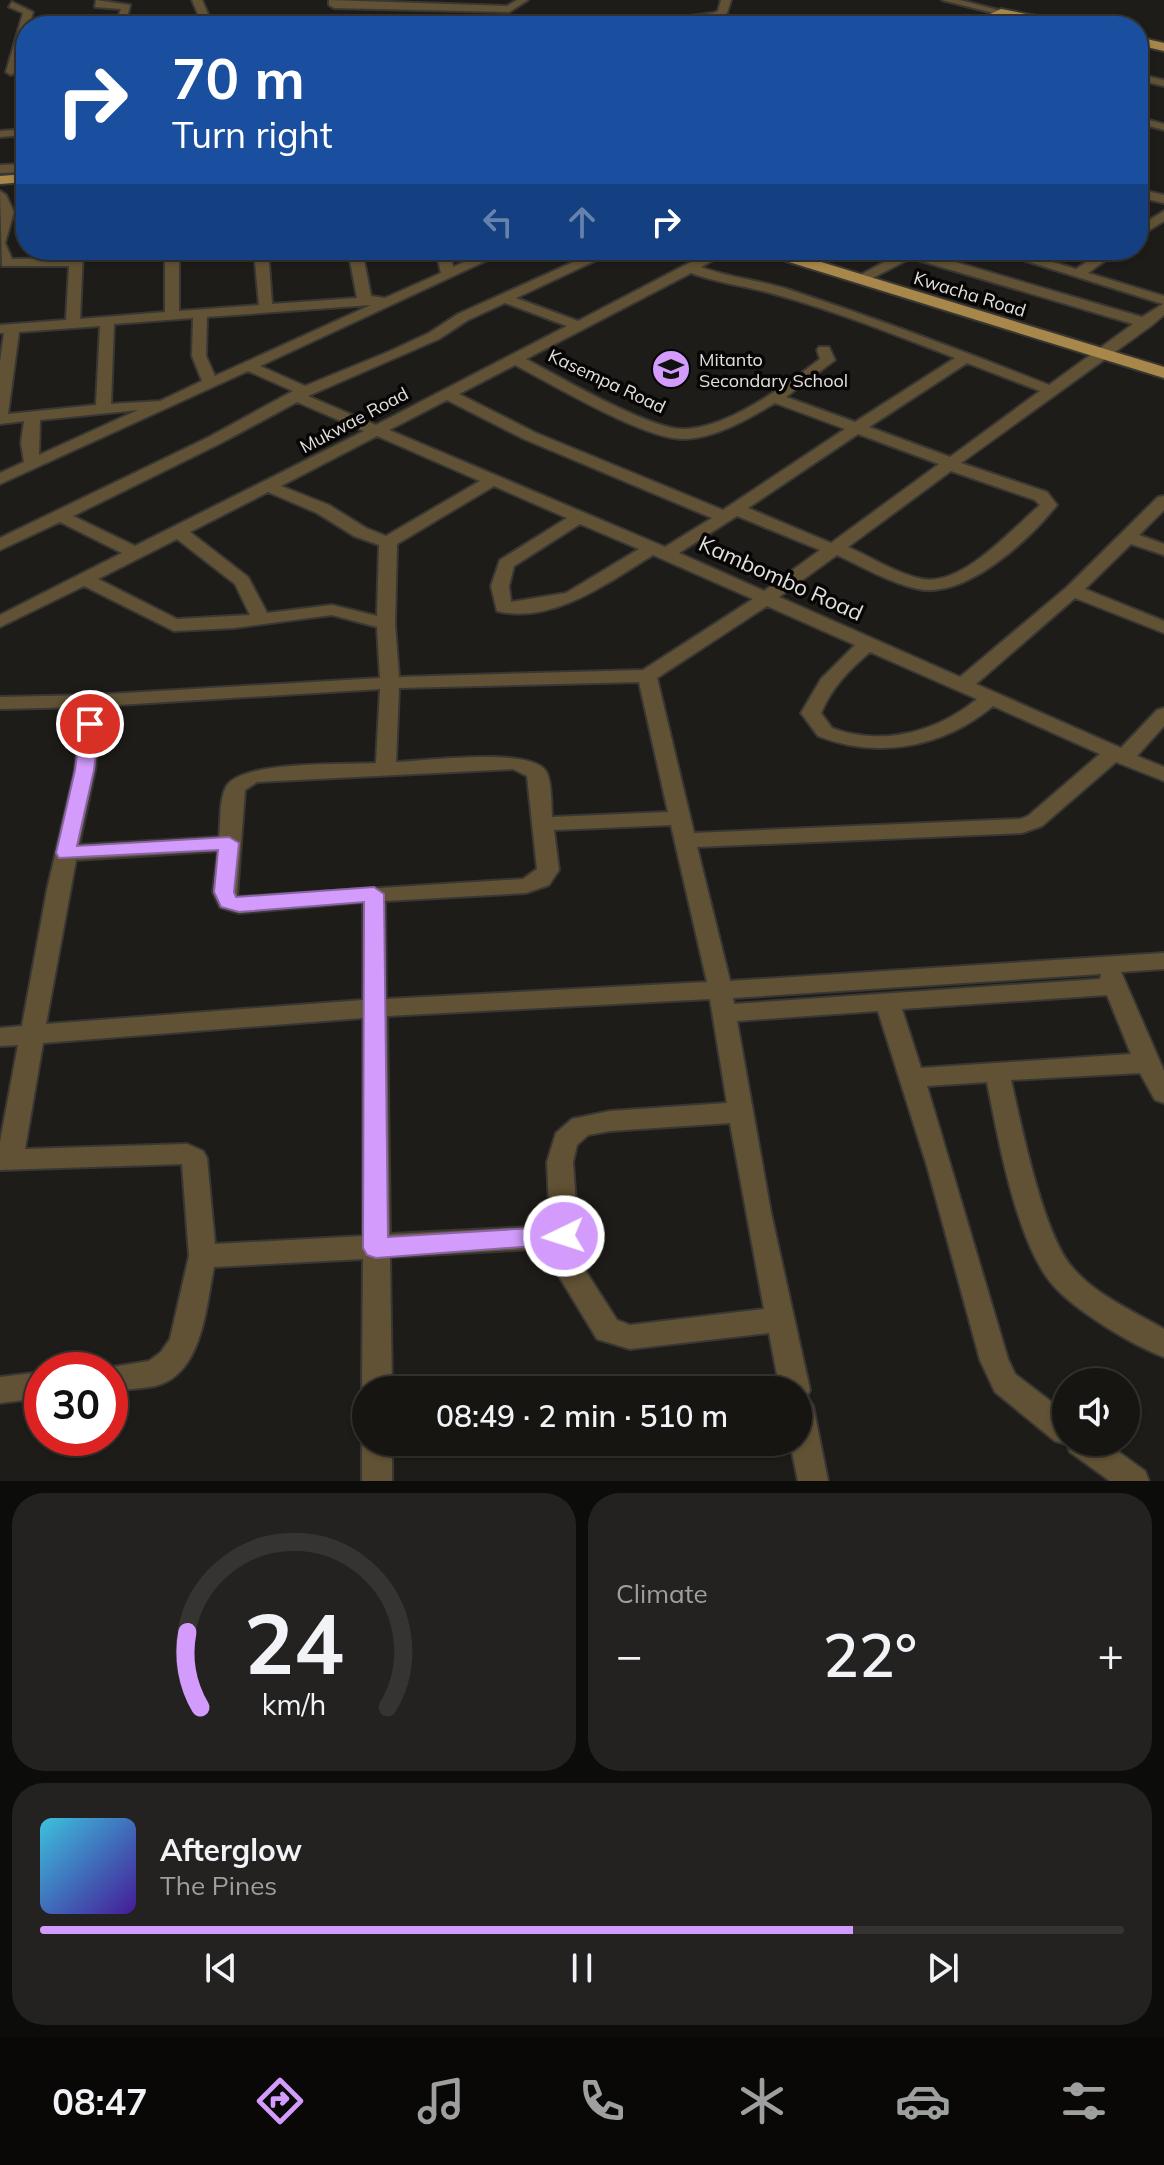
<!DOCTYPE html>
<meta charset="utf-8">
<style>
:root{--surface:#161512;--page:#232220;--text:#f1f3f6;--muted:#9e9f9f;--line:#353432;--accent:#d39cfc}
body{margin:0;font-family:Mulish,sans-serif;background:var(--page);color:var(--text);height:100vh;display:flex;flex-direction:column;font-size:30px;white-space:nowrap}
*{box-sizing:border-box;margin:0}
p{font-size:26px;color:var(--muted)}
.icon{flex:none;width:44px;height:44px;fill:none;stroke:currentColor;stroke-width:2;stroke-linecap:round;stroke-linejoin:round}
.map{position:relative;height:1481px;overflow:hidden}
.details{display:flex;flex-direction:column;gap:12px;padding:12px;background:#0c0c0a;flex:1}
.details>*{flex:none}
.banner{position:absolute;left:16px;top:16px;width:1132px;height:244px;border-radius:32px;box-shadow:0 2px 6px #0004,0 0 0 2px var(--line);background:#1a4fa0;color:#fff;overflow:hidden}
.fabs{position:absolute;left:1052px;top:1368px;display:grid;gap:16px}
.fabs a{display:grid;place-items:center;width:88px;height:88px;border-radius:50%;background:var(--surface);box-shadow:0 2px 6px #0004,0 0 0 2px var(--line);font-size:40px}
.speed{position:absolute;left:24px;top:1352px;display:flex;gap:16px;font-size:40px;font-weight:700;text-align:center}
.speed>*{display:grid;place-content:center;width:104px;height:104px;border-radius:50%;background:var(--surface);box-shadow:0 2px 6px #0004,0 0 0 2px var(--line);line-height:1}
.speed .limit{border:12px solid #d22;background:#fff;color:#111}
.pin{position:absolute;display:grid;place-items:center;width:68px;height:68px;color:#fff;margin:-34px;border:4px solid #fff;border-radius:50%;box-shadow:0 2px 8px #0007}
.me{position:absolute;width:88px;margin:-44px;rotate:266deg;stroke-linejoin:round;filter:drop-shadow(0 0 6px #0008)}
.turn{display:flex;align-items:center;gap:28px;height:168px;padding:0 24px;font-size:36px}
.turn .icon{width:104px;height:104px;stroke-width:2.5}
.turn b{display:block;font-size:56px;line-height:68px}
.lanes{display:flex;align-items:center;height:76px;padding:0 24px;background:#0003;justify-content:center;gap:40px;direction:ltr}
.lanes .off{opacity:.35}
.big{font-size:60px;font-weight:600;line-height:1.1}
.details .tile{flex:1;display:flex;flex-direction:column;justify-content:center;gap:12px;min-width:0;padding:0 28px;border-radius:32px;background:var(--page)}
.details .dial{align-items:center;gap:0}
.dial svg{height:208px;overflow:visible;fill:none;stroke:var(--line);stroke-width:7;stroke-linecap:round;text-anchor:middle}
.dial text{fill:var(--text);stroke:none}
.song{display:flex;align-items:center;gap:24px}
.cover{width:96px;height:96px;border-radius:12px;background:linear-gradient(135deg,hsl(190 70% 55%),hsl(260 70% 35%))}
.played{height:8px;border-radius:4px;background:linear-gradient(90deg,var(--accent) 75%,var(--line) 75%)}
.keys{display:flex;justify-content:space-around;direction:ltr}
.heat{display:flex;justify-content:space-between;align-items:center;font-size:44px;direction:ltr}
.details .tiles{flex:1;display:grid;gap:12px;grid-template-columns:1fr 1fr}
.tile:last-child{grid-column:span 2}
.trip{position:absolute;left:352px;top:1376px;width:460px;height:80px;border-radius:40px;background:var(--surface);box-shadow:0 2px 6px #0004,0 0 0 2px var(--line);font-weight:600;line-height:80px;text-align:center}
.menu{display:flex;height:128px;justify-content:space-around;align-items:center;background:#090807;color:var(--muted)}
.menu .icon{width:56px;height:56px}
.menu .active{color:var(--accent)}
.menu b{font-size:36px;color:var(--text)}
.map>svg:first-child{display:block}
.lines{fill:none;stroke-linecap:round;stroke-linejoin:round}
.minor-casing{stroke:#393734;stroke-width:4}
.major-casing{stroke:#393734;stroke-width:4}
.minor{fill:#615235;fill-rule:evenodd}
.major{fill:#a8874a;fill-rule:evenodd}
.route{fill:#d39cfc;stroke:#8965a4;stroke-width:2}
.labels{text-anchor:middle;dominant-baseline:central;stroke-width:7;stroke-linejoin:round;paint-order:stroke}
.far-street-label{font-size:18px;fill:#e1e0de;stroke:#070605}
.far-poi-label{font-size:18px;fill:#e1e0de;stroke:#070605;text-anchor:start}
.street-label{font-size:22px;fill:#e1e0de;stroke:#070605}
</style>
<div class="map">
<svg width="1164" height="1481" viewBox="0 0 1164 1481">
<rect width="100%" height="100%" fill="#1e1c18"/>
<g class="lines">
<g class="minor-casing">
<path id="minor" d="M96,0L130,5L125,26H115L121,9L95,7Z
M192,0H202L213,26H203Z
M329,0L507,6L517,0H528L509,12L334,8L329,5Z
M721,0H731L727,13L718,18L650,26H618L713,13L718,11Z
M942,0H960L1006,12L1001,15Z
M12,2L33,12L29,26H26L16,72L11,75L6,72L23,13L9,7Z
M308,21L356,23L361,26H304Z
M1138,74L1164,80V86L1138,80Z
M1138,117L1164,124V130L1138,123Z
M26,129V135L0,137V131Z
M26,164V172L0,173V165Z
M1138,189L1164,195V203L1138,197Z
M0,191L6,195L14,212L5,243L12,259L69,258V250H83L80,319L165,312V250H179V311L259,305L254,250H268L272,304L357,298L348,250H362L371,296L385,298L441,273L436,250H450L453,267L491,250H509L260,366L305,386L388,352L429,333L458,314L600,250H618L516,298L578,321L714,250H731L701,267C730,278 760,280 790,290C878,319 963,351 1049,385L1133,324L911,258L863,283L851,280L899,254L893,250H914L1142,317L1163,304L991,250H1012L1076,269L1104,250H1120L1088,273L1164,296V315L1151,326L961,463L1047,492L1057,505C1029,540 966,599 918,589C890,583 863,567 837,555L779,597L960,677L1067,587L1158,497L1164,496V510L1139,535L1164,544V555L1131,544L1085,589L1164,621V633L1075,598L976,684L1121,748L1157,710L1164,708V726L1137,756L1164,767V781L1116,762L1042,826L1022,833L697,847L730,981L1164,953V969L1121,972L1164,1071V1103L1155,1100L1140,1073L1011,1080C1021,1125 1043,1234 1072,1267C1095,1295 1133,1311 1164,1329V1357C1132,1345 1074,1310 1052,1284C1016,1241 998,1137 987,1082L927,1086L1008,1359L1015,1374L1066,1413V1442H1105L1145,1471L1149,1481H1110L1070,1452L1067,1444L1055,1441L995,1392L980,1360L927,1166L878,1011L737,1021L771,1213L810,1390L807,1396L813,1406L828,1481H798L790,1442H798V1390H780L769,1333L630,1349L597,1339L560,1278L552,1248L390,1257L392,1390H366V1398L362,1390L363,1259L214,1267C206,1305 203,1375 155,1386C140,1389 125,1389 110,1391V1370L100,1369L149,1361L161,1352L170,1339L189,1256L182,1164L0,1170V1142L18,1045L0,1046V1028L22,1026L47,890L75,770L82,707L0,709V697L92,695L380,678L377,627L332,615L234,628L174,631L84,586L0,627V615L122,553L60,522L0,550V538L209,437L293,391L248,371L0,484V473L24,462L21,443L24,421L0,424V362L4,333H0V325L66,320L69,266H2ZM691,273C718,283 746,286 774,294C836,311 896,335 955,358L855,422L786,397L835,360L829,347H819L817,350L820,359C786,385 728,428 684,429C650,430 560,377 526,359ZM505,303L567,326L376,425L308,396L439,339L468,320ZM371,305L215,376L206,356L207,317ZM193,318L192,356L202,381L160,401L111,404L114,324ZM100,326L96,405L8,414L19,332ZM967,363L1040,391L950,457L869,427ZM515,365C554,385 643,439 684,439C716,438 748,419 775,403L845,429L723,510L536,433L459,394ZM447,400L524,439L712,518L665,547L389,430ZM297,402L364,431L135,546L73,516L221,443ZM138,410L39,455L40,420ZM858,434L939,464L831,543L748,508ZM377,436L480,481L386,536L366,528L329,505L281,486ZM951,471L1035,500L1040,505C1012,529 962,587 922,579C897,574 871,557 848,547ZM494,486L567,518L500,560L491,586L497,611C552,625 609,582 653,555L753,599L643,670L399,677L395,624L397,544ZM268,492L317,513L354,536L379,545L377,616L332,605L267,613L248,577L190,532ZM737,516L820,550L764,591L679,553ZM580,524L639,549L566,593L511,602L509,586L514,566ZM177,539L235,584L250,615L177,619L98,579ZM767,606L855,645L821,679L801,713L818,736C878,760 944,747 993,706L1100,754L1028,816L1020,819L694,833L657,678ZM870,652L977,699C937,732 883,747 832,728L821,713C832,687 849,670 870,652ZM639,682L668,812L552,817C551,804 552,785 547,773C535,746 424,761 396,762L399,688ZM380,689L376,763C346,765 240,760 226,787C219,800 221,822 219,837L79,845L95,770L101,706ZM513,769L527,776L537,869L523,879L237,897L245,790L257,782ZM671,825L707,982L386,999L385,901L526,893L549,885L559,870L554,830ZM218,851L213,892L220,907L239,913L363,902V1000L46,1024L76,860ZM1101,974L1100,979L734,1004L733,998ZM1107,995L1131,1054L921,1068L902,1009ZM710,999L727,1103L610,1111L572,1119L556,1133L547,1162L550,1226L390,1234L387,1016ZM363,1018V1236L215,1244L207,1158L203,1151L187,1144L25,1149L43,1043ZM730,1123L764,1309L630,1325L617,1320L583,1267L578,1236L573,1162L577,1145L588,1135L610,1131Z
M1164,211V221L1138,237V227Z
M42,1372V1398L0,1403V1377Z
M366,1433V1442H392V1481H362V1442Z"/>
</g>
<g class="major-casing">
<path id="major" d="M1001,9L1067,22L1073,26H1050L1002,16L980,26H964Z
M1138,37L1164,43V51L1138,45Z
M26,174V182L0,184V176Z
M758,250H782L1164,367V378L760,253Z"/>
</g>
<use href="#minor" class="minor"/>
<use href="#major" class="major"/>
</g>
<path class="route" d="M90,718L99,724L94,770L77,846L229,837L239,843L234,892L236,897L374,887L384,894L388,1237L564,1226L573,1229L576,1236L573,1243L376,1258L367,1255L363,1248L364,902L239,912L221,907L214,892L218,850L59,858L56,853L75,770L81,724Z"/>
<defs>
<g id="school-disc" transform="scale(2)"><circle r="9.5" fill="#d39cfc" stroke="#070605"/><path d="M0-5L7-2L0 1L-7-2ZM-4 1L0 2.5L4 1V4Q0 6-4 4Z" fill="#111"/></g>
</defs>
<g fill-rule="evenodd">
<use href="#school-disc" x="671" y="369"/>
</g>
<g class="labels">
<g class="far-street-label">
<text transform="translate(970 294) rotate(17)">Kwacha Road</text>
<text transform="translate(607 381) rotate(25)">Kasempa Road</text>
<text transform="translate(354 420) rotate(-28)">Mukwae Road</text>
</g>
<g class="far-poi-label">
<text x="699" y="359">Mitanto<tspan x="699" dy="21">Secondary School</tspan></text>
</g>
<g class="street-label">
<text transform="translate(781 578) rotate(24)">Kambombo Road</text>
</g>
</g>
</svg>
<div class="fabs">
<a><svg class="icon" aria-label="sound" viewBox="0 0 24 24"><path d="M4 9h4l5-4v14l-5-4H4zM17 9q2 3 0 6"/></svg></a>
</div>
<div class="speed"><div class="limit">30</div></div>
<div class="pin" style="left:90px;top:724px;background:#d93025"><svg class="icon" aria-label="arrive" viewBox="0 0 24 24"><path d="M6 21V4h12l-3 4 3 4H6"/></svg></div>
<svg class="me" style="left:564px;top:1236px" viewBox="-20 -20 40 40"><circle r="17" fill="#d39cfc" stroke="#fff" stroke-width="3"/><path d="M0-11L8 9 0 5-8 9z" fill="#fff"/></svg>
<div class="trip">08:49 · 2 min · 510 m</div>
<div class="banner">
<div class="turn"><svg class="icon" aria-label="right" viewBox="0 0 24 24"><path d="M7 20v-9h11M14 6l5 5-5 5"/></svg><div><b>70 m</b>Turn right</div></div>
<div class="lanes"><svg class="icon off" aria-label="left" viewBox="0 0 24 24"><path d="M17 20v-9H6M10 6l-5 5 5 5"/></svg><svg class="icon off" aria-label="ahead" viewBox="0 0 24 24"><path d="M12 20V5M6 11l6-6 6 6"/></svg><svg class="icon" aria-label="right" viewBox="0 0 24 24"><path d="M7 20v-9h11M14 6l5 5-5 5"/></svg></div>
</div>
</div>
<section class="details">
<div class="tiles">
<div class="tile dial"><svg viewBox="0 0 100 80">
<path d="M14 69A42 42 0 1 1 86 69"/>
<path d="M14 69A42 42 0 0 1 9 40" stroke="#d39cfc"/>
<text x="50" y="56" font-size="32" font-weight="700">24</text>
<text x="50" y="72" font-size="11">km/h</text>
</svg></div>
<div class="tile"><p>Climate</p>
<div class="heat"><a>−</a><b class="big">22°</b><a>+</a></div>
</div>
<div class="tile">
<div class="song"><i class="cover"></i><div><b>Afterglow</b><p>The Pines</p></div></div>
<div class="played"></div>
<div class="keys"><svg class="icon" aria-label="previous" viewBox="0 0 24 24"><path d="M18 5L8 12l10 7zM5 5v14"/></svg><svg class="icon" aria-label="pause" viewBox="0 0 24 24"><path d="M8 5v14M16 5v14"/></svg><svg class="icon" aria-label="next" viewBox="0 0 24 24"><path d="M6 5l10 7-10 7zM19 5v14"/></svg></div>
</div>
</div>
</section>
<nav class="menu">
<b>08:47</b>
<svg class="icon active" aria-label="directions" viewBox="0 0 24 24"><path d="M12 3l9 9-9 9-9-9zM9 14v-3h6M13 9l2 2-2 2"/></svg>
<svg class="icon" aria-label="music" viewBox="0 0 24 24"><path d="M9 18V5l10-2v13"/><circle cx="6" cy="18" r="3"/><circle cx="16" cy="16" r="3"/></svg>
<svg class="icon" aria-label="phone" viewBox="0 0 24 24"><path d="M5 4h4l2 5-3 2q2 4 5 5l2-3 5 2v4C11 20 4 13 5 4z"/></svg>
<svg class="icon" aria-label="climate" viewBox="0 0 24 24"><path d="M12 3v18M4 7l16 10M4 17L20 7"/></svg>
<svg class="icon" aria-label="car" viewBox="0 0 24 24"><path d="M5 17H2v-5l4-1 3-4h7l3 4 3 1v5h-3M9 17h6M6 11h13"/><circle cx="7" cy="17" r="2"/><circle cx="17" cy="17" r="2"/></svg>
<svg class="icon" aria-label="filters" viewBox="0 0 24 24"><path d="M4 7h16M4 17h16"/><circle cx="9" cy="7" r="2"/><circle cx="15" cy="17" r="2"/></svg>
</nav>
